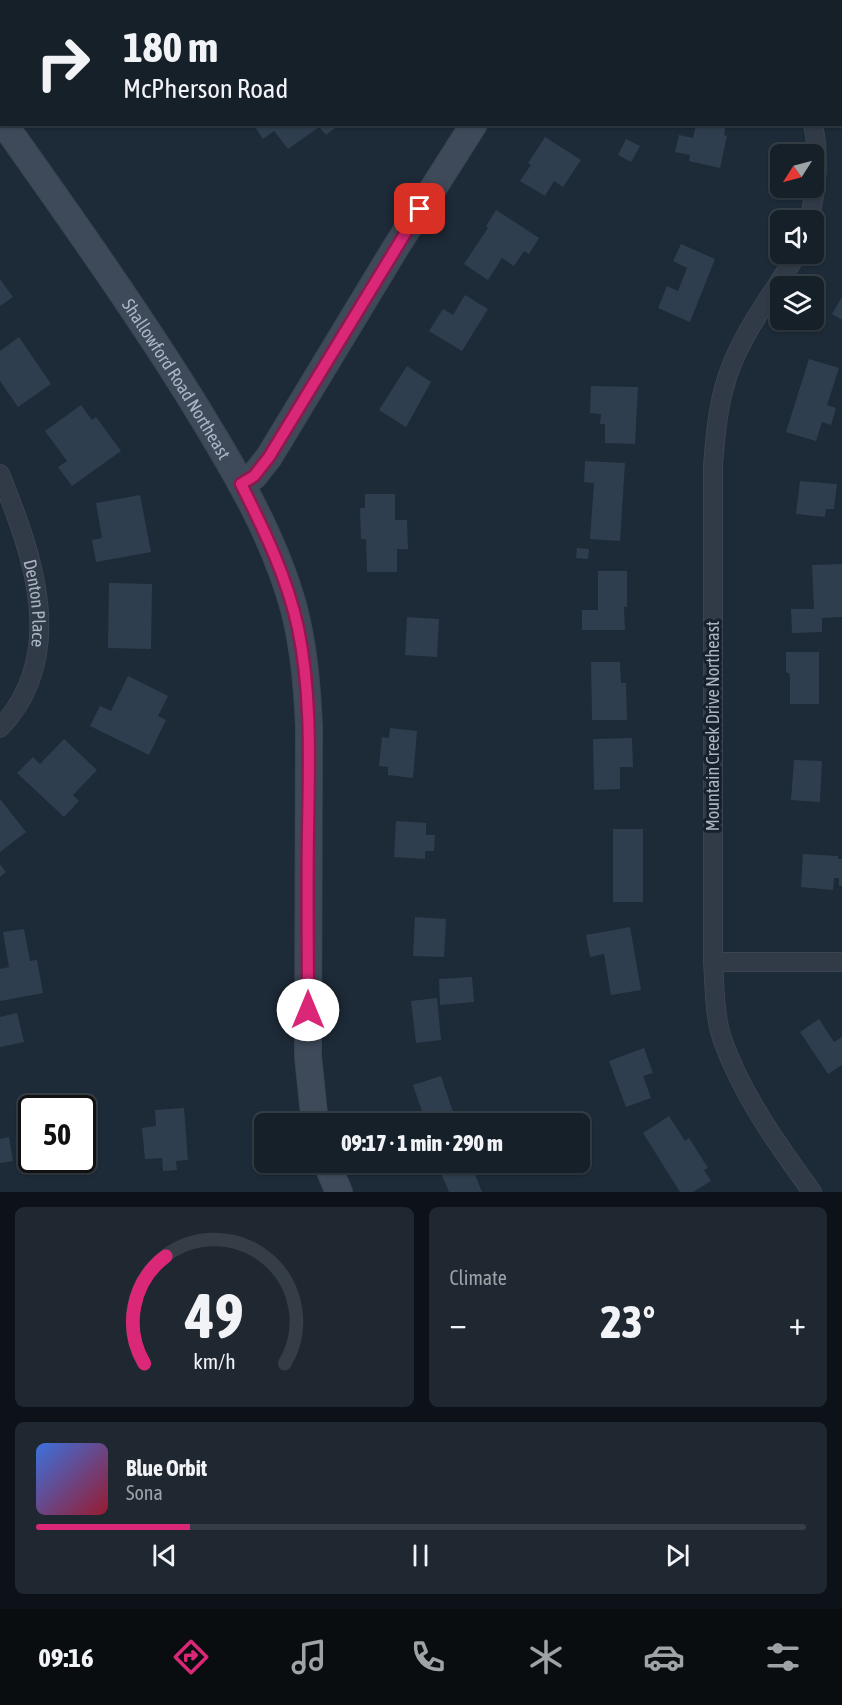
<!DOCTYPE html>
<meta charset="utf-8">
<style>
:root{--surface:#162029;--page:#1f2831;--text:#f1f3f6;--muted:#9ea3a8;--line:#353e46;--accent:#db2777}
body{margin:0;font-family:"Asap Condensed",sans-serif;background:var(--page);color:var(--text);height:100vh;display:flex;flex-direction:column;font-size:22px;white-space:nowrap}
*{box-sizing:border-box;margin:0}
p{font-size:20px;color:var(--muted)}
.icon{flex:none;width:33px;height:33px;fill:none;stroke:currentColor;stroke-width:2;stroke-linecap:round;stroke-linejoin:round}
.map{position:relative;height:1192px;overflow:hidden}
.panel{display:flex;flex-direction:column;gap:15px;padding:15px;background:#0c1217;flex:1}
.panel>*{flex:none}
.guide{position:absolute;left:0px;top:0px;width:843px;height:126px;box-shadow:0 2px 4px #0004,0 0 0 2px var(--line);background:#162029;color:var(--text);overflow:hidden}
.needle{width:39px;rotate:234deg}
.tools{position:absolute;left:770px;top:144px;display:grid;gap:12px}
.tools a{display:grid;place-items:center;width:54px;height:54px;border-radius:9px;background:var(--surface);box-shadow:0 2px 4px #0004,0 0 0 2px var(--line);font-size:30px}
.speed{position:absolute;left:18px;top:1095px;display:flex;gap:12px;font-size:30px;font-weight:700;text-align:center}
.speed>*{display:grid;place-content:center;width:78px;height:78px;border-radius:50%;background:var(--surface);box-shadow:0 2px 4px #0004,0 0 0 2px var(--line);line-height:1}
.speed .limit{border:3px solid #111;border-radius:9px;background:#fff;color:#111}
.pin{position:absolute;display:grid;place-items:center;width:51px;height:51px;color:#fff;margin:-26px;border-radius:12px;box-shadow:0 3px 9px #0006}
.me{position:absolute;width:66px;margin:-33px;rotate:0deg;stroke-linejoin:round;filter:drop-shadow(0 0 4px #0008)}
.turn{display:flex;align-items:center;gap:21px;height:126px;padding:0 24px;font-size:27px}
.turn .icon{width:78px;height:78px;stroke-width:2.5}
.turn b{display:block;font-size:42px;line-height:51px}
.big{font-size:45px;font-weight:800;line-height:1.1}
.panel .card{flex:1;display:flex;flex-direction:column;justify-content:center;gap:9px;min-width:0;padding:0 21px;border-radius:9px;background:var(--page)}
.panel .dial{align-items:center;gap:0}
.dial svg{height:156px;overflow:visible;fill:none;stroke:var(--line);stroke-width:7;stroke-linecap:round;text-anchor:middle}
.dial text{fill:var(--text);stroke:none}
.song{display:flex;align-items:center;gap:18px}
.cover{width:72px;height:72px;border-radius:9px;background:linear-gradient(135deg,hsl(220 70% 55%),hsl(350 70% 35%))}
.played{height:6px;border-radius:3px;background:linear-gradient(90deg,var(--accent) 20%,var(--line) 20%)}
.keys{display:flex;justify-content:space-around;direction:ltr}
.heat{display:flex;justify-content:space-between;align-items:center;font-size:33px;direction:ltr}
.panel .tiles{flex:1;display:grid;gap:15px;grid-template-columns:1fr 1fr}
.card:last-child{grid-column:span 2}
.trip{position:absolute;left:254px;top:1113px;width:336px;height:60px;border-radius:9px;background:var(--surface);box-shadow:0 2px 4px #0004,0 0 0 2px var(--line);font-weight:800;line-height:60px;text-align:center}
.dock{display:flex;height:96px;justify-content:space-around;align-items:center;background:#090d10;color:var(--muted)}
.dock .icon{width:42px;height:42px}
.dock .on{color:var(--accent)}
.dock b{font-size:27px;color:var(--text)}
.map>svg:first-child{display:block}
.building{fill:#2f3e4e}
.lines{fill:none;stroke-linecap:round;stroke-linejoin:round}
.street-casing{stroke:#3a4450;stroke-width:20}
.secondary-casing{stroke:#3a4450;stroke-width:28}
.path{stroke:#385050;stroke-width:4;stroke-dasharray:4.5 4.5;stroke-linecap:butt}
.street{stroke:#313b47;stroke-width:18}
.secondary{stroke:#3e4a5a;stroke-width:26}
.route-casing{stroke:#8e194d;stroke-width:15}
.route{stroke:#db2777;stroke-width:10}
.labels{text-anchor:middle;dominant-baseline:central;stroke-width:6;stroke-linejoin:round;paint-order:stroke}
.street-label{font-size:18px;fill:#aab6c5;stroke:#17202b}
</style>
<div class="map">
<svg width="842" height="1192" viewBox="0 0 842 1192">
<rect width="100%" height="100%" fill="#1d2a37"/>
<path class="building" d="M253,124H340L326,135L319,127L288,149L274,131L263,139Z
M696,124H726L724,135L727,136L720,168L689,161L690,155L675,152L679,135L693,138Z
M545,137L581,160L563,187L554,181L545,196L520,181L531,165L528,163Z
M626,139L640,146L631,162L618,155Z
M496,210L539,238L529,254L524,251L514,266L502,258L488,280L464,264L488,228L486,226Z
M681,244L715,259L690,322L658,308L667,286L678,291L687,268L673,261Z
M0,279L13,297L0,306Z
M465,295L488,309L462,351L429,331L443,309L453,315Z
M842,297V320L832,314Z
M19,337L51,384L18,407L0,381V351Z
M809,359L839,368L827,405L836,408L831,425L822,422L816,441L786,432Z
M407,366L431,382L406,427L379,410Z
M591,386L638,387L635,444L605,443V424H600L601,414L590,413Z
M81,405L92,420L96,417L121,451L72,486L58,467L67,461L45,431Z
M585,461L625,463L620,541L590,539L594,483L584,482Z
M800,481L837,484L834,509H826L825,517L796,514Z
M365,494H395V520H407L408,549H397V572H367L366,539H361L360,508H365Z
M140,495L151,552L96,562L92,540L102,538L96,503Z
M577,548L589,549L588,559L576,558Z
M842,564V617L822,618V632L792,633L791,609H814L812,565Z
M598,571H627V607H624L625,630H582V610H598Z
M109,583L152,584L151,649L108,648Z
M407,617L439,619L437,657L405,655Z
M786,652H819V704H790V674L786,672Z
M591,662H620L621,683H626L627,720H592Z
M128,676L168,696L158,716L166,720L149,755L90,726L100,706L111,711Z
M390,728L417,731L413,778L388,775V767L379,766L382,737L389,738Z
M632,738L633,767H620V789L594,790L593,739Z
M64,739L97,770L73,795L79,801L64,817L17,773L33,757L40,764Z
M794,760L822,761L820,802L791,800Z
M0,799L26,832L0,852Z
M396,821L426,823V835H435L434,851H425V859L394,857Z
M613,829H643V902H613Z
M803,854L838,856V859H842V886H839V878H834L833,890L801,887Z
M0,864L6,872L0,877Z
M415,917L446,919L444,957L413,956Z
M630,927L641,990L611,995L604,954L590,957L586,935Z
M24,929L30,961L37,960L43,993L0,1001V969L9,967L3,932Z
M472,977L474,1002L440,1005L439,979Z
M437,998L441,1040L416,1043L411,1001Z
M17,1013L24,1042L0,1047V1017Z
M819,1019L834,1042L842,1037V1065L828,1074L800,1032Z
M644,1048L653,1073L643,1076L651,1098L626,1107L609,1061Z
M441,1076L457,1124H430L428,1119L425,1120L413,1085Z
M184,1108L188,1160L176,1161L177,1170L163,1171L162,1158L145,1159L142,1128L156,1126L155,1110Z
M669,1116L685,1141L689,1138L708,1168L704,1170L711,1181L693,1192H680L643,1133Z
M9,1137L13,1161L0,1163V1139Z
M466,1162H470L482,1192H449L441,1173Z"/>
<g class="lines">
<g class="street-casing">
<g id="street">
<path d="M719,0L722,2"/>
<path d="M809,220C817,189 820,157 813,124"/>
<path d="M797,254C771,297 737,338 724,388C717,414 715,440 713,466V962C715,989 714,1018 724,1044C744,1098 779,1146 812,1192"/>
<path id="s1" d="M0,474C33,555 69,655 0,728"/>
<path d="M713,962H842"/>
</g>
</g>
<g class="secondary-casing">
<g id="secondary">
<path d="M556,2L557,0"/>
<path id="s2" d="M4,124C69,216 134,307 193,402C233,467 274,535 294,609C304,648 307,686 309,726L308,1056L315,1124"/>
<path d="M241,484L254,476L269,457L396,247L474,124"/>
<path d="M326,1162L339,1192"/>
</g>
</g>
<path class="path" d="M487,0L489,2"/>
<use href="#street" class="street"/>
<use href="#secondary" class="secondary"/>
</g>
<g class="lines">
<g class="route-casing">
<path id="route" d="M308,1010C308,950 307,891 308,832C309,764 312,695 298,628C287,577 264,530 241,484L254,476L269,457L420,209"/>
</g>
<use href="#route" class="route"/>
</g>
<g class="labels">
<g class="street-label">
<text stroke="none"><textPath href="#s2" startOffset="308">Shallowford Road Northeast</textPath></text>
<text stroke="none"><textPath href="#s1" startOffset="135">Denton Place</textPath></text>
<text transform="translate(712 726) rotate(-90)">Mountain Creek Drive Northeast</text>
</g>
</g>
</svg>
<div class="tools">
<a><svg class="needle" viewBox="-14 -14 28 28"><path d="M0-13l5 13h-10z" fill="#e53935"/><path d="M0 13l5-13h-10z" fill="#9ea3a8"/></svg></a>
<a><svg class="icon" aria-label="sound" viewBox="0 0 24 24"><path d="M4 9h4l5-4v14l-5-4H4zM17 9q2 3 0 6"/></svg></a>
<a><svg class="icon" aria-label="layers" viewBox="0 0 24 24"><path d="M12 4l9 5-9 5-9-5zM3 14l9 5 9-5"/></svg></a>
</div>
<div class="speed"><div class="limit">50</div></div>
<div class="pin" style="left:420px;top:209px;background:#d93025"><svg class="icon" aria-label="arrive" viewBox="0 0 24 24"><path d="M6 21V4h12l-3 4 3 4H6"/></svg></div>
<svg class="me" style="left:308px;top:1010px" viewBox="-20 -20 40 40"><circle r="19" fill="#fff"/><path d="M0-13L10 11 0 6-10 11z" fill="#db2777"/></svg>
<div class="trip">09:17 · 1 min · 290 m</div>
<div class="guide">
<div class="turn"><svg class="icon" aria-label="right" viewBox="0 0 24 24"><path d="M7 20v-9h11M14 6l5 5-5 5"/></svg><div><b>180 m</b>McPherson Road</div></div>
</div>
</div>
<section class="panel">
<div class="tiles">
<div class="card dial"><svg viewBox="0 0 100 80">
<path d="M14 69A42 42 0 1 1 86 69"/>
<path d="M14 69A42 42 0 0 1 25 14" stroke="#db2777"/>
<text x="50" y="56" font-size="32" font-weight="700">49</text>
<text x="50" y="72" font-size="11">km/h</text>
</svg></div>
<div class="card"><p>Climate</p>
<div class="heat"><a>−</a><b class="big">23°</b><a>+</a></div>
</div>
<div class="card">
<div class="song"><i class="cover"></i><div><b>Blue Orbit</b><p>Sona</p></div></div>
<div class="played"></div>
<div class="keys"><svg class="icon" aria-label="previous" viewBox="0 0 24 24"><path d="M18 5L8 12l10 7zM5 5v14"/></svg><svg class="icon" aria-label="pause" viewBox="0 0 24 24"><path d="M8 5v14M16 5v14"/></svg><svg class="icon" aria-label="next" viewBox="0 0 24 24"><path d="M6 5l10 7-10 7zM19 5v14"/></svg></div>
</div>
</div>
</section>
<nav class="dock">
<b>09:16</b>
<svg class="icon on" aria-label="directions" viewBox="0 0 24 24"><path d="M12 3l9 9-9 9-9-9zM9 14v-3h6M13 9l2 2-2 2"/></svg>
<svg class="icon" aria-label="music" viewBox="0 0 24 24"><path d="M9 18V5l10-2v13"/><circle cx="6" cy="18" r="3"/><circle cx="16" cy="16" r="3"/></svg>
<svg class="icon" aria-label="phone" viewBox="0 0 24 24"><path d="M5 4h4l2 5-3 2q2 4 5 5l2-3 5 2v4C11 20 4 13 5 4z"/></svg>
<svg class="icon" aria-label="climate" viewBox="0 0 24 24"><path d="M12 3v18M4 7l16 10M4 17L20 7"/></svg>
<svg class="icon" aria-label="car" viewBox="0 0 24 24"><path d="M5 17H2v-5l4-1 3-4h7l3 4 3 1v5h-3M9 17h6M6 11h13"/><circle cx="7" cy="17" r="2"/><circle cx="17" cy="17" r="2"/></svg>
<svg class="icon" aria-label="filters" viewBox="0 0 24 24"><path d="M4 7h16M4 17h16"/><circle cx="9" cy="7" r="2"/><circle cx="15" cy="17" r="2"/></svg>
</nav>
